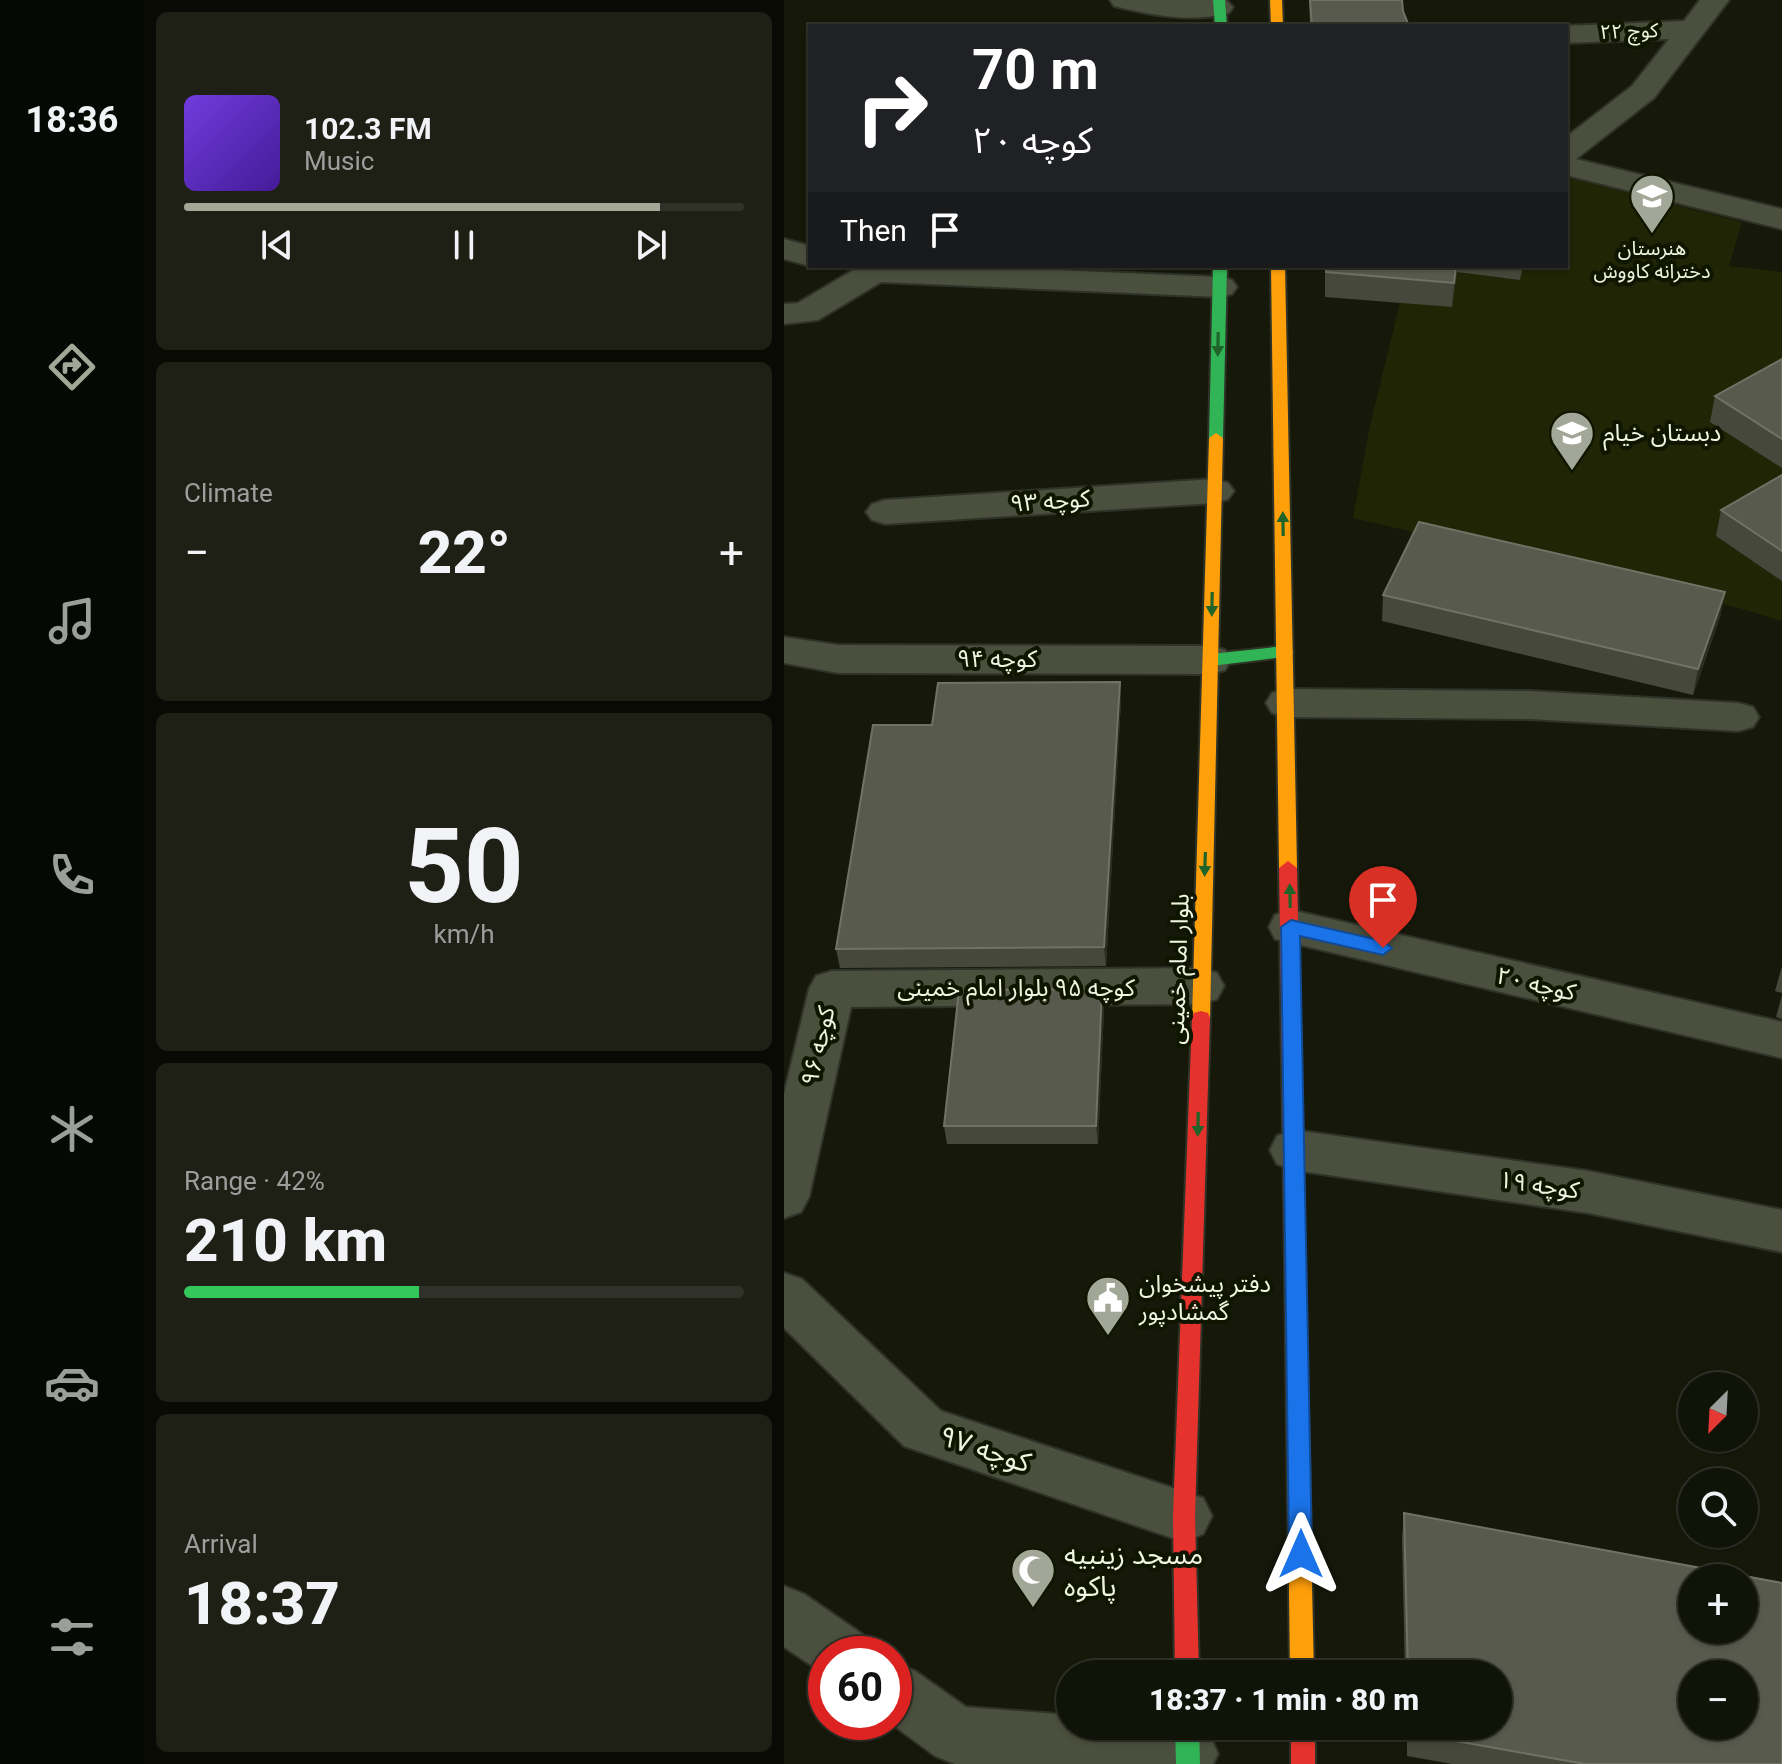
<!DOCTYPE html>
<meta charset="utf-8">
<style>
:root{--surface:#101308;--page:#1e2016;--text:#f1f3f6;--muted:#9c9e9c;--line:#303229;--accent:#a3a797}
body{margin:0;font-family:Roboto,"Noto Sans Arabic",sans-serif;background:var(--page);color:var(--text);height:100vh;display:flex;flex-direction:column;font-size:30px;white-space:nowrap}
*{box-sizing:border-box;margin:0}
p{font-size:26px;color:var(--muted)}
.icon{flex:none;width:44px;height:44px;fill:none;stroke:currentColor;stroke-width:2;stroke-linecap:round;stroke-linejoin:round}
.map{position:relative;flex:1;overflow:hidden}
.side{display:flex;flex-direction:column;gap:12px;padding:12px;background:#090a04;width:640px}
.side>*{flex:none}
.banner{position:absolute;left:24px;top:24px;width:760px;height:244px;border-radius:0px;box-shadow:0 2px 6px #0004,0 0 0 2px var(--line);background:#202124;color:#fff;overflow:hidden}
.needle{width:52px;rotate:204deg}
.controls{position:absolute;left:894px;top:1372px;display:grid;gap:16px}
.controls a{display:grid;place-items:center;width:80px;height:80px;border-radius:50%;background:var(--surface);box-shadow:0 2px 6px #0004,0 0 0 2px var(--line);font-size:40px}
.speed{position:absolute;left:24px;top:1636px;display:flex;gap:16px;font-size:40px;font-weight:700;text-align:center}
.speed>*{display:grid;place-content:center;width:104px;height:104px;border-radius:50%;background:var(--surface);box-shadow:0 2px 6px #0004,0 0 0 2px var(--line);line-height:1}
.speed .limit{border:12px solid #d22;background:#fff;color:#111}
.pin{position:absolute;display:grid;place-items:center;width:68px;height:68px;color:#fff;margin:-82px -34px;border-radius:50% 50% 50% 0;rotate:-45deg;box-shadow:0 0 8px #0007}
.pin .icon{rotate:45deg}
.me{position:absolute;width:88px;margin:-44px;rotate:0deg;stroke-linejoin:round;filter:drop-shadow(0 0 6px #0008)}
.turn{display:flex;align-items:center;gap:28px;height:168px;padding:0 32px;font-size:36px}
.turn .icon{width:104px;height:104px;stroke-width:2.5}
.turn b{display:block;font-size:56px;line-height:68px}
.then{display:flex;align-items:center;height:76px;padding:0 32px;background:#0003;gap:16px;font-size:30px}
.big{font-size:60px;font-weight:800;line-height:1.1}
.side .card{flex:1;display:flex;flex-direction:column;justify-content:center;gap:12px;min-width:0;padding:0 28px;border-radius:12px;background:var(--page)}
.side .dial{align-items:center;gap:0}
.dial b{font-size:104px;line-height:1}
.song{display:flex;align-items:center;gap:24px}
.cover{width:96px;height:96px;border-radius:12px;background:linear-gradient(135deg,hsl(260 70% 55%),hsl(260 70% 35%))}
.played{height:8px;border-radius:4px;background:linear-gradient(90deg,var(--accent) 85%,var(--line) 85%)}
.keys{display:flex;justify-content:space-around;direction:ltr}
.heat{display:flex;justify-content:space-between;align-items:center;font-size:44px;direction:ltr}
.charge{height:12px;border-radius:6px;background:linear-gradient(90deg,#34c759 42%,var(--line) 0)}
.trip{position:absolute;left:272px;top:1660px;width:456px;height:80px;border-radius:40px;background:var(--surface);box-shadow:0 2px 6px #0004,0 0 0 2px var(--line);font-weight:800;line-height:80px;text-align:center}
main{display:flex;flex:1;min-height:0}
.dock{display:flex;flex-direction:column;width:144px;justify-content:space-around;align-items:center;background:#060803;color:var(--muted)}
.dock .icon{width:56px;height:56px}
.dock .active{color:var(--accent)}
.dock b{font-size:36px;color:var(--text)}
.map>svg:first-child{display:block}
.built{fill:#1f2505}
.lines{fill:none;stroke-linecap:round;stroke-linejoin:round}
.street-casing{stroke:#2f3226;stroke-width:4}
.fast-casing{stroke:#2f3226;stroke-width:4}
.slow-casing{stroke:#2f3226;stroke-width:4}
.jam-casing{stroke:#2f3226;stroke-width:4}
.street{fill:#4b4f3d;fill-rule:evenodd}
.fast{fill:#30b455;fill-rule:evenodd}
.slow{fill:#ff9f0a;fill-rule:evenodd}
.jam{fill:#e5322d;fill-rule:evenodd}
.wall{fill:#45483b}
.shaded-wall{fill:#2a2d20}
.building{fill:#575a4d;stroke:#6f7264;stroke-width:2;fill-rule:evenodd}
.oneway{fill:#20642a}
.route{fill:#1a73e8;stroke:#114b97;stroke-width:2}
.labels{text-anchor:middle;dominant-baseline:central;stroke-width:8;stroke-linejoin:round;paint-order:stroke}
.far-street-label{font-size:20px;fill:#eff4e3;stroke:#101500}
.far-poi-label{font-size:20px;fill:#eff4e3;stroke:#101500}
.poi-label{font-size:24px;fill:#eff4e3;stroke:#101500;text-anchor:start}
.street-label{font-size:24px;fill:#eff4e3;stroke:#101500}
.near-street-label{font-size:28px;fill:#eff4e3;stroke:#101500}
.near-poi-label{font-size:28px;fill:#eff4e3;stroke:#101500;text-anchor:start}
</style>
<main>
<nav class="dock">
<b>18:36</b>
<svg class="icon active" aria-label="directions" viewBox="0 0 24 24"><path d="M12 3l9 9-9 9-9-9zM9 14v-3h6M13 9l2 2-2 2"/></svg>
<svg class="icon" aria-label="music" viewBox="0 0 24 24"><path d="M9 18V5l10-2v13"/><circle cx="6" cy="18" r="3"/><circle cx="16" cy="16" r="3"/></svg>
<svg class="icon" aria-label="phone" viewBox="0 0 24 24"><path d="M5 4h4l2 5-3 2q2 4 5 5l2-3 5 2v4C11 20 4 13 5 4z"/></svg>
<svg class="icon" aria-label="climate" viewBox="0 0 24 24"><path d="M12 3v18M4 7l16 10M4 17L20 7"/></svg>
<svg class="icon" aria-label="car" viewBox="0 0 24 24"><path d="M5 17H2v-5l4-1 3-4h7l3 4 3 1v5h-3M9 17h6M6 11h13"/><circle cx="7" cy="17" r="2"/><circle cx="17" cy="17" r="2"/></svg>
<svg class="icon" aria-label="filters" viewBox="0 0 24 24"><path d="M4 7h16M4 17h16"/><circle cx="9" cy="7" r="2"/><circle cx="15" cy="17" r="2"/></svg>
</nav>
<section class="side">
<div class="card">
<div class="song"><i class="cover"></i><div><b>102.3 FM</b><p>Music</p></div></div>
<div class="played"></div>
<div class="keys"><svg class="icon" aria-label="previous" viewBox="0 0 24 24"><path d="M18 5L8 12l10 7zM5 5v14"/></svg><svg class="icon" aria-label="pause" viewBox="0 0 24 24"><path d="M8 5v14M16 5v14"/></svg><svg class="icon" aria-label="next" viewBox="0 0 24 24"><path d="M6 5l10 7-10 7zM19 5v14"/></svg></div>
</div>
<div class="card"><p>Climate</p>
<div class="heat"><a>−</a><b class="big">22°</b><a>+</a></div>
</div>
<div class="card dial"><b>50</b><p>km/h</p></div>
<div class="card"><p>Range · 42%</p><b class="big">210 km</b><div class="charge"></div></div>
<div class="card"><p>Arrival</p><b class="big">18:37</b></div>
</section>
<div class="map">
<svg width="998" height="1764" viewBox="0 0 998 1764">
<rect width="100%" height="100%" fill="#16190a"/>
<path class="built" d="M782,177L958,222L945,266L998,272V621L955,608L569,518L586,425L625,266H782Z"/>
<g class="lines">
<g class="street-casing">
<path id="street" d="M326,0H442L449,7L445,13C407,23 367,15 330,6Z
M916,0H945L870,98L792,159L998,209V229L782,175V137L848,86L885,39L782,43V26H779L900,21Z
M0,239L26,246V266L0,259Z
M76,266H183L436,277L448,280L453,287L448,294L436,297L97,282L34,320L0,324V304L14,303Z
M431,479L444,483L450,491L444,499L431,503L101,524L88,520L82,512L88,504L101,500Z
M0,637L54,645L427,646L441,650L447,660L441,670L427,674L54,673L0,663Z
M502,689L745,691L954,703L969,707L975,717L969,727L954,731L745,719L502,717L488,713L482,703L488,693Z
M507,910L998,1022V1058L491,939L485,927L491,915Z
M417,968L433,973L440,986L433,999L417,1004L67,1007L25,1197L17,1212L0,1218V1094L25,989L32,976L48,971Z
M510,1130L804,1171L998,1210V1252L804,1213L510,1170L493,1164L486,1150L493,1136Z
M0,1273L18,1279L157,1411L419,1498L428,1516L419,1534L400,1542L120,1446L0,1328Z
M0,1586L20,1594L78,1634L87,1654H42V1675L0,1647Z
M110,1663L131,1671L182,1707L286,1715V1726H408L425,1733L434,1754L429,1764H171L151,1756L105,1722H110Z"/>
</g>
<g class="fast-casing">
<path id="fast" d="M429,0H441L443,26H431Z
M429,266H443L439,438L432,443L425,438Z
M501,646L507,648L509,652L507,656L427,666L419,660L427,654Z
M391,1726H415L416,1764H392Z"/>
</g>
<g class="slow-casing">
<path id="slow" d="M486,0H498L499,26H487Z
M487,266H501L513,868L504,875L495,868Z
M432,433L439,438L426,1018L424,1023H410L408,1018L425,438Z
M511,1258L518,1261L521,1267L530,1674H506L501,1267L504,1261Z"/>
</g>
<g class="jam-casing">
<path id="jam" d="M504,861L513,868L521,1267L518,1273L511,1276L504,1273L501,1267L495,868Z
M417,1011L424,1013L426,1018L411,1516L415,1674H391L389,1516L408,1018L410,1013Z
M507,1726H531V1764H507Z"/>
</g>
<use href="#street" class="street"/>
<use href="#fast" class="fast"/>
<use href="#slow" class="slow"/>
<use href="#jam" class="jam"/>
</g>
<path class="wall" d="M525,0H618L619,11L625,26H526Z
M541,266H739L736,280L673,272L668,307L541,297Z
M998,359V468L926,422L931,396Z
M998,475V581L932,536L937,510Z
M941,592L936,617L909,695L598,621L599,595Z
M336,682L337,701L322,966L56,968L52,949L148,725Z
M998,966V993L991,991Z
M998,995V1019L992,1017Z
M320,1008L314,1144H163L160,1126Z
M620,1513L998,1764H668L623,1756V1726H714V1674H621L618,1539Z"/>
<path class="shaded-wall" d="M672,266H674L673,272L668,307Z
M941,592L936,617L909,695L914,669Z
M336,682L337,701L322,966L320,947Z
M318,989L320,1008L314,1144L312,1126Z"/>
<path class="building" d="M526,0H618L619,11L625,26H528Z
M542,266H672L670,283L542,272Z
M998,359V439L931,396Z
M998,475V551L937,510Z
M635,522L941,592L914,669L599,595Z
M336,682L320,947L52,949L89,725H148L154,683Z
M318,989L312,1126H160L175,990Z
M620,1513L998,1583V1764H801L626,1733V1726H714V1674H624ZM908,1578H960V1630H908ZM908,1674H960V1726H908Z"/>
<defs><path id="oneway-solid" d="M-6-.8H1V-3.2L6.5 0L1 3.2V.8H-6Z" transform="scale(2)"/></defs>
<g class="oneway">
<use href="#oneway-solid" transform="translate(434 344) rotate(91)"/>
<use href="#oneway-solid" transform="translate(499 524) rotate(-91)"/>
<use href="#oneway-solid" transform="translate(428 604) rotate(91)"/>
<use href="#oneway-solid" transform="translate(421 864) rotate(92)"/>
<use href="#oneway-solid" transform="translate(506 896) rotate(-91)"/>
<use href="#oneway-solid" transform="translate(414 1124) rotate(91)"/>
</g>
<path class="route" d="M507,920L599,941L608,948L599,955L516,936L528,1554L525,1561L517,1565L508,1561L505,1554L497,927Z"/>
<defs>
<g id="university-pin" transform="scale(2.3)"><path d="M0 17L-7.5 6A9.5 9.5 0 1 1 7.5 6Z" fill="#a3a797" stroke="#101500"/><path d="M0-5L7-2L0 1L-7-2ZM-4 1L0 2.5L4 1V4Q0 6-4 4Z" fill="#fff"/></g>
<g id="school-pin" transform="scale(2.3)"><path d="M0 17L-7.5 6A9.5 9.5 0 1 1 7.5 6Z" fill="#a3a797" stroke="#101500"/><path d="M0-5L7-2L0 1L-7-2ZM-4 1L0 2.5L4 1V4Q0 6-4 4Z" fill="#fff"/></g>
<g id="civic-pin" transform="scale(2.3)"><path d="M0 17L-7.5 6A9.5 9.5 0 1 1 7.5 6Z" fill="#a3a797" stroke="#101500"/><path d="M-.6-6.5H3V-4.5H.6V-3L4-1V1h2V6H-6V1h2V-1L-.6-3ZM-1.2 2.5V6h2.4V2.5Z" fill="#fff"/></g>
<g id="mosque-pin" transform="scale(2.3)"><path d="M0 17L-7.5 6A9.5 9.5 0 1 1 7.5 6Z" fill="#a3a797" stroke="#101500"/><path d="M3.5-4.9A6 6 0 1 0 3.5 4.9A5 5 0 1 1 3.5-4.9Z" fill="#fff"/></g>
</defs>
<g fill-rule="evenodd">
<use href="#university-pin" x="868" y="196"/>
<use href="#school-pin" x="788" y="433"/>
<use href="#civic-pin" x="324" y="1298"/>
<use href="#mosque-pin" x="249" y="1570"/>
</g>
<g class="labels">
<g class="far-street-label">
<text transform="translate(845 31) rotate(-2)">کوچ ۲۲</text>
</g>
<g class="far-poi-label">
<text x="868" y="248">هنرستان<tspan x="868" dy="23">دخترانه کاووش</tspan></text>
</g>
<g class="poi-label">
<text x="819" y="433">دبستان خیام</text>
<text x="355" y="1284">دفتر پیشخوان<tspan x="355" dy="28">گمشادپور</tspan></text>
</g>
<g class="street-label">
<text transform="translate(266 501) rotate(-4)">کوچه ۹۳</text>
<text x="213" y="659">کوچه ۹۴</text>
<text transform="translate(394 969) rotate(-88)">بلوار امام خمینی</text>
<text transform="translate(752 984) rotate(13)">کوچه ۲۰</text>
<text x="232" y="988">کوچه ۹۵ بلوار امام خمینی</text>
<text transform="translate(34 1046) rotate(-77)">کوچه ۹۶</text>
<text transform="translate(755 1185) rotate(8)">کوچه ۱۹</text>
</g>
<g class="near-street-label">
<text transform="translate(201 1449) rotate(18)">کوچه ۹۷</text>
</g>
<g class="near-poi-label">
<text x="280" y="1554">مسجد زینبیه<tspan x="280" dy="32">پاکوه</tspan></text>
</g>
</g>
</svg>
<div class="controls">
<a><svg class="needle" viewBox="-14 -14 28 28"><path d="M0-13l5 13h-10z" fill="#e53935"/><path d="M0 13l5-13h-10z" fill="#9c9e9c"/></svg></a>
<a><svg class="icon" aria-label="search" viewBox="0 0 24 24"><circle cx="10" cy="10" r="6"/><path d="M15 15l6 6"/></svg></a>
<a>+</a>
<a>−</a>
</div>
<div class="speed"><div class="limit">60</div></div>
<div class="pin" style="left:599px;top:948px;background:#d93025"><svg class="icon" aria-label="arrive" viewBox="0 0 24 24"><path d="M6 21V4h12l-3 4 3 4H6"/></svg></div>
<svg class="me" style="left:517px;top:1554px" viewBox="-20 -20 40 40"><path d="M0-17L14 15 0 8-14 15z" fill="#1a73e8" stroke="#fff" stroke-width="4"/></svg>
<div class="trip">18:37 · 1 min · 80 m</div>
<div class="banner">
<div class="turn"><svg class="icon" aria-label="right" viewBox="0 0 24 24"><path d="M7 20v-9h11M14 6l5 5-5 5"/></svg><div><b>70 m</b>کوچه ۲۰</div></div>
<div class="then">Then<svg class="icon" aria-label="arrive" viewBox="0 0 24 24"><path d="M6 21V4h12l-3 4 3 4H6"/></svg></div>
</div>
</div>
</main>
